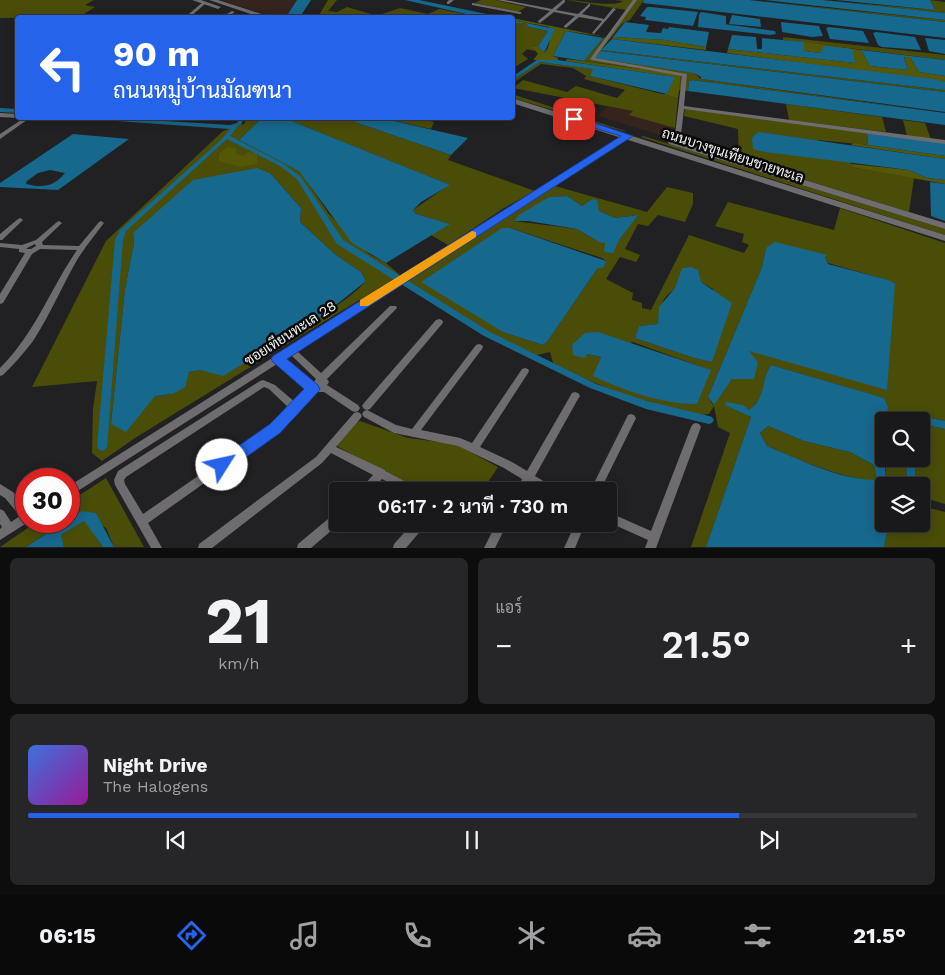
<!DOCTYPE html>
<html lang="th">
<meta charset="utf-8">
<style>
:root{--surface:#19181a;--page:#262527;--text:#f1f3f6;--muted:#9fa0a2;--line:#373739;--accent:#2563eb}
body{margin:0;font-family:"Work Sans",Sarabun,sans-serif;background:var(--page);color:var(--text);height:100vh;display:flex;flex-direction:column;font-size:19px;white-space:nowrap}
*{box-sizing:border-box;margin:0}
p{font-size:16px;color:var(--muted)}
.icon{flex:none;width:28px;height:28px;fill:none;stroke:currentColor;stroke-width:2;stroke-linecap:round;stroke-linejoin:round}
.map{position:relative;height:548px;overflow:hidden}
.drawer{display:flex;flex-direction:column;gap:10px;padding:10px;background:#0e0d0e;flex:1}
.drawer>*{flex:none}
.guide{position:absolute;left:15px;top:15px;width:500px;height:105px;border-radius:5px;box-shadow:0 2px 12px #0003,0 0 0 1px var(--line);background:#2563eb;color:#fff;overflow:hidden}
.fabs{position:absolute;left:875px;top:412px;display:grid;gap:10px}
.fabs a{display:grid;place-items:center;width:55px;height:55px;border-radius:5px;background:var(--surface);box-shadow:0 2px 12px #0003,0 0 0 1px var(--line);font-size:25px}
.speed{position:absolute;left:15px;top:468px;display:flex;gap:10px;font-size:25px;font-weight:700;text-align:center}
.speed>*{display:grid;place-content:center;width:65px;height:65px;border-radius:50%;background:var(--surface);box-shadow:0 2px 12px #0003,0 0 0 1px var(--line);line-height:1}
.speed .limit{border:8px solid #d22;background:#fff;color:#111}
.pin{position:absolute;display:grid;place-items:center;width:42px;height:42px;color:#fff;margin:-21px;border-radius:10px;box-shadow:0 2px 8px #0006}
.me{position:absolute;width:55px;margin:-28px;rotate:55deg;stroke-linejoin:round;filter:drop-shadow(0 0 4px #0008)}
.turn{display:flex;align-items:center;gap:18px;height:105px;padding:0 15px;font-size:22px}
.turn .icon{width:65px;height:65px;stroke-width:2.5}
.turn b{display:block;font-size:35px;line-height:42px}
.big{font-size:38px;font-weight:600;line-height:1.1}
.drawer .tile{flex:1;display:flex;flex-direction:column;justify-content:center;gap:8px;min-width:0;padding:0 18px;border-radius:8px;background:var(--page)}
.drawer .dial{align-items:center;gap:0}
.dial b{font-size:65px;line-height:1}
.song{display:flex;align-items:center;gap:15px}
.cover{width:60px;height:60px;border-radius:8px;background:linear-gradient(135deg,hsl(220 70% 55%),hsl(300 70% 35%))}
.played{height:5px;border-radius:2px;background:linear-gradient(90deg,var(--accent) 80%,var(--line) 80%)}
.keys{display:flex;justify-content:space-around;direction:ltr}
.heat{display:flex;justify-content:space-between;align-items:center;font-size:28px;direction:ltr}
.drawer .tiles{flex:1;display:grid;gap:10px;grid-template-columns:1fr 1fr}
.tile:last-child{grid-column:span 2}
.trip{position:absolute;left:329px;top:482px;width:288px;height:50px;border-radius:5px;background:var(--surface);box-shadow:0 2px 12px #0003,0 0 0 1px var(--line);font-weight:600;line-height:50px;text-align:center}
.tabs{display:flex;height:80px;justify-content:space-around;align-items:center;background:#0a0a0a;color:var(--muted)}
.tabs .icon{width:35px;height:35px}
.tabs .on{color:var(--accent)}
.tabs b{font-size:22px;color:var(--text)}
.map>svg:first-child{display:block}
.commercial{fill:#35231d}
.green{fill:#4a4d08;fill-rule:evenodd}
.forest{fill:#545706}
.water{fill:#17688d;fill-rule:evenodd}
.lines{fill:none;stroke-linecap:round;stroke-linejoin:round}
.canal{fill:#17688d;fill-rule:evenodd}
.street{fill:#6e6c6f;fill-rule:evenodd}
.secondary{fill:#6e6c6f;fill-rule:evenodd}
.route{fill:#2563eb;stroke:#184099}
.slow{fill:#f59e0b}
.labels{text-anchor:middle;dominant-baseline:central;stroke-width:5;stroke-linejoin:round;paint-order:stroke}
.street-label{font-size:14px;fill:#f4f3f4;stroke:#0b0a0b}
</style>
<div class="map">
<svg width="945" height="548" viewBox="0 0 945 548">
<rect width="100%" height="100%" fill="#212022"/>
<path class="commercial" d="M220,0H297L286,17L278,18Z
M608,106L676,119L673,139L597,116Z"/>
<path class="green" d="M0,0H94L85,5L95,7L79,17L0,18Z
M328,0H337L328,11L337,12L347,7L371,14L363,17H318Z
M481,0H495L526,7L518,12L475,3Z
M566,0C579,0 615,8 623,1L615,0H644L630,20L623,23L601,50L945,90V92L601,51L694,73L701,79L945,113L692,80L689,81L688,91L679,90L681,75L679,74L584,61L603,38L606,37L626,10Z
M749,0L945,20V22Z
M822,0L935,10L930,0L945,2V13Z
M400,8L428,14L439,9L479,17L370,18Z
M513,23H525L529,27L548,31L538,46L533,47L535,51L527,49L522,54L528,59L513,68Z
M783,37L945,55V60L783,40Z
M540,62L594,69L590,76L678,98L675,128L629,115L633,111L513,88L523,80L567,92L576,86L617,98L625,90L584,79L586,76L573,68L541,64L513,83V80Z
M512,94L625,131L626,132L513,98Z
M786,104L882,117L886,132L789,120Z
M685,108L867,132L868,145L817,140L852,164L851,167L914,178L909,212L739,159L738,129L684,116Z
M247,118H262L239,140L300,171L329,214L369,254L386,263L400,275L135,438L102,461L92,453L93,409L97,381L32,387L106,241L223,131L244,124ZM271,174L301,208L300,222L336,255L361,272L366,281C343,306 311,320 283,337C262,350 244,364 223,375L200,370L189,372L173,394L155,396L111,424L125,289L134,243L133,233Z
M284,118H356L352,121L451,155L448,160L535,191L504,208L448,245L431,235L449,224L416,214L413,210L449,185Z
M381,118H417L434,122L431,129Z
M903,120L925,123L931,139L907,136Z
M643,136L945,229V235L641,137Z
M555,186L647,212L667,187L693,193V204L685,222L658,215L648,226L638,224L625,249L640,255L636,262L620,257L606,279L633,293L632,300L642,303V308L651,310L689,235L744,253L749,245L742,242L744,234L715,226L728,202L834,230L840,208L945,243V421L916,415L908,418V421H887L888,407L883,398L771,365C761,378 768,396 749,410L726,405L751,417L706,547H691L730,433L718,427L714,406L709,414L701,415C649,403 601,389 553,363L550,352L537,355L494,335L408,281ZM567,196L582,206L592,199L597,204L599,211L615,218L637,215L619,240L599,242L577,229L514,221L549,197ZM502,228H510L602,258L606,261L604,266L597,269L547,342L543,345L503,332ZM766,248L825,257L828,263L887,280L748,351L754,379H732L713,405L708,397L762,267ZM701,282L713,289L717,346L712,362L694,358L635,338L639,326L658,324C660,292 672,288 701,282ZM633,342L710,370L711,371L594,376L601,357L587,354Z
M360,421L408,438L456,444L498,467L482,491H421L338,447L337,444L355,423Z
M921,424L945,429V504L921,497V486H917L915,480L916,459H921Z
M768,426L804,441L850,452L874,465L877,481C839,478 802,461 767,446L760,433Z
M885,459H906L907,486H887Z
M106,478L144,547H114L106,528L81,511L69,519V502Z
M921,506L945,512V547H884L889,524H921Z
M84,520L103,547H64L61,535Z
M38,521H65L26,547H0Z"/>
<path class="forest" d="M512,18L606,37L566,31L553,56L558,58V61L533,60L538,54L532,47L538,46L544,53C551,46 550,37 549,27L512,20Z
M613,37L666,40L706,47V50L612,39Z
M804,42L861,50L870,66L908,70L904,56L910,57L919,72L945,76V82L727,53L728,49L855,63L821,53L804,51Z
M567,59L679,74L681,75L678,98L662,94H667L674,77L566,61Z
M853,143L945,156V159L851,145Z
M227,147L236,148V154L244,156L248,152L257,154V164L241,167L219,161V154Z
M852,164L909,170L927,178L945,180V184L851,167Z"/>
<path class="water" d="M297,0H311L300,17H286Z
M405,0H419L501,17H479Z
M644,0H749L945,22V38L643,3Z
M764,0H822L945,13V20Z
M836,0H930L935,10Z
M647,7H651L698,12L693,26L645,20L646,17L640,16Z
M701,12L726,16V24H724L775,31L776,34L770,35L698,27L699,14Z
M732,15L760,19L761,27L729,24Z
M512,20L555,29L544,53L538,46L548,31L529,27L525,23H513Z
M625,22L649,25L646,32L661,33L663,28L668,29L669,27L709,32L706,47L666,40L613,37Z
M781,22L819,26L823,36L812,37L782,32Z
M829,27L863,31L869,43L830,39L826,28Z
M566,31L603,38L584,61L553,56Z
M876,32L915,37L921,50L882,47L878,45L873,33Z
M732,35L756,37L757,49H762V38L804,42V51L821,53L823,47L826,46L852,49L855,63L728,49Z
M925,38L945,40V54L929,51Z
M612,39L933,79L945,82V90L601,50Z
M861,50L945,60V76L919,72L910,57H904L908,70L870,66Z
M601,51L945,92V112L701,79V77L694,73L595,58Z
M537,60H558L675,77L667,94L590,76L593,69L540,62L513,80V76Z
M692,80L945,113V125L688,91L689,81Z
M262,118H284L450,185L421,202L413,210L416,214L450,224L386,263L352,243L299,171L239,140Z
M356,118H381L468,138L451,155L352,121Z
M758,132L945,159V180L927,178L909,170L765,152L753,149L752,138Z
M867,132L945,143V156L868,145Z
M73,134L129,139L58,190L0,187V183ZM50,170L65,173C54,187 42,188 26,184L27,181L38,173Z
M257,168L271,174L301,208L300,222L336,255L361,272L366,281L326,313L223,376L200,370L189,372L185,387L173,394L155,396L126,432L111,424L125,289L134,243L133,233L193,180Z
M930,182L945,184V221L931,216Z
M567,196L582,206L592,199L597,200L599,211L615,218L638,215L619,240L613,253L604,252L605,243L599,242L577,229L528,221H514L519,215L549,197Z
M502,228H510L606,261L604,267L597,269L547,342L543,345L503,332L421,282Z
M775,242L827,255L825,257L828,264L888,280L895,284L887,390L749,351L758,362L754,379H732L714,405L708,397L762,267L766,248Z
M691,267L698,270L701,282L732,303L712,362L694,358L635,338L639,326L658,324L659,307L675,288L682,268Z
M598,332L711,370L697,404C661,404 626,391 593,376L601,357L587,354L585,358L573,355L572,345L585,333Z
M771,365L884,398L888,407L887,421H884V459L887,486H884V524H889L884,547H706L751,417L725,405L726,402L743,405L749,410C767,397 761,378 771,365ZM768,426L804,441L850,452L874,465L877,480C840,480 801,460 767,446L760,433Z
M916,415L945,421V429L921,424V421H908V418Z
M906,459H916L915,480L917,486H907Z
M81,511L96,513L114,547H103L84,521L61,535L64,547H26Z"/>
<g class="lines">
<path class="canal" d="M0,108L18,109V113L0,112Z
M99,118H118L230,125L237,123L240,118H244L241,125L238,126L230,136L284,164L301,177L343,240L490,332L596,384L647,401L709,416L712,417L714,420L712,423L709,424L646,409L590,388L484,336L337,244L297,179L280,166L227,139L126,231L123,240L107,447L105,450L102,451L99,450L97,447L115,240L120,230L222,139L230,129L102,120Z"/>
<path class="street" d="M449,0H454L449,4H447V2Z
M497,0H505L552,9L563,0H565V2L556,10L578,14L589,4H590V6L582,14L604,19L613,8L616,9L594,34L592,33L602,21L579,17L566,28L564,27V26L575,16L554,12L540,23L538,22V21L550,11Z
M633,0H637L595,58L687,74L684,106L945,140V144L684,109L680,143L679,144H675L674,143L682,76L592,60L590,59Z
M203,2L206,3L189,18H184Z
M473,3L520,12L522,13L520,14L472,5V3Z
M232,11L235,12L226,18H220Z
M0,113L18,114V118H19H18L0,117Z
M24,118H30L0,139V134Z
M628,134L631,136L630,137L297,351L321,373L390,306H396L397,308L327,379L329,382L327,385L358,405L360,408L358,411L355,412L352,411L324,392H316L299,412L278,431L148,523L162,548H151L115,485L114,480L118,471L260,381L263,380L275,385L296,403L307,389L277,364L73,494L69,496V486ZM291,355L316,379L313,383L283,359ZM264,387L269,389L290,409L272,425L143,514L125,484L124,480L126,477Z
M20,218L22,219L23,220L22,221L2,240H0V234L18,219Z
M59,221L62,223L42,242L43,245L79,246L99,222L101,221L104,223C95,235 85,247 77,260C62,286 50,315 33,341C24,353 14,364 3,375L0,376V368C36,332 49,291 77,250L40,249L32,254L3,303L0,304V294L25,253L19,252V249L0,247V243L22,245L36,240L57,222ZM35,244L36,246L31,249H26L29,247Z
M439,319L442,320L443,322L442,324L370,409L367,410L364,409L362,406L364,403L436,320Z
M479,344L482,345L483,347L482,349L421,430L460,438L472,443L522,369L525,368L528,369L529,371L528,373L480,447L512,462L527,471L572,393L575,392L578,393L580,396L578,399L535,476L555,488L556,491H542L530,484L526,491H516L522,479L504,468L458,446L394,433L364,417L362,414L364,411L367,410L396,425L412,429L476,345Z
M357,412L360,413L362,416L360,419L336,447L385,470V471L418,488L419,491H405L382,479L371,491H360L361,488L373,475L331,453L322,463L212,548H198L199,544L316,457L354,413Z
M631,414L634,415L636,418L600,491H590L628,415Z
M696,423L699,424L701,427L656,548H645L648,540L608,522V512L651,531L691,427L693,424Z
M0,484L13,492L26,508V521H30L0,540V529L2,527L0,524V509L4,511L11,522L20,516L5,498L0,495Z
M338,513V524H339L311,548H297L298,544L334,514Z
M412,524H424L423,528L406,548H393L394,544Z
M496,524H507L495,548H484Z
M575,524H585L575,548H564Z"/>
<path class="secondary" d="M192,0H201L221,7L218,9Z
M209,0H218L274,18H263Z
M512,98L945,235V241L512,103Z
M672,139L945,223V229L669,144L668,142Z"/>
</g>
<path class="route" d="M574,116L633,136L287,359L318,385L320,389L318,392L280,433L228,470L222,472L217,470L215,465L217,461L270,424L304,389L273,362L271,359L273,356L621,136L571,121L570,119Z"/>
<path class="slow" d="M472,231L476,232V237L368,306H360V300Z"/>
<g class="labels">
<g class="street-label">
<text transform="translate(733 155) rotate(18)">ถนนบางขุนเทียนชายทะเล</text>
<text transform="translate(290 333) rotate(-33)">ซอยเทียนทะเล 28</text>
</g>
</g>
</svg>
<div class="fabs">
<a><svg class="icon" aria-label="search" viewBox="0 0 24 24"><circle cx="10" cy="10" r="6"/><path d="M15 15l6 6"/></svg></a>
<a><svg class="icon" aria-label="layers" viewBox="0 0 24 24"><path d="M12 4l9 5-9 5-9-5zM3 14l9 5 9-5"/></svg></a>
</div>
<div class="speed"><div class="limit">30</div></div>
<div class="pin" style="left:574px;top:119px;background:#d93025"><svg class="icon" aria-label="arrive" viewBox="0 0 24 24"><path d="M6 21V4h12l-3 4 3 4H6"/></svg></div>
<svg class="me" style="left:222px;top:465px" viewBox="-20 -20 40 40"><circle r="19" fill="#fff"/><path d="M0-13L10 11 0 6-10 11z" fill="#2563eb"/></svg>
<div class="trip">06:17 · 2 นาที · 730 m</div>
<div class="guide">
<div class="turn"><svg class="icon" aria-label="left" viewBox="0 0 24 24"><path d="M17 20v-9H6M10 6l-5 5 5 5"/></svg><div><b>90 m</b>ถนนหมู่บ้านมัณฑนา</div></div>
</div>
</div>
<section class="drawer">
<div class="tiles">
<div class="tile dial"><b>21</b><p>km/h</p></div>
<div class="tile"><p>แอร์</p>
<div class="heat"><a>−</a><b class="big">21.5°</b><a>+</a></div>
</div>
<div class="tile">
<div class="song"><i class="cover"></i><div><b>Night Drive</b><p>The Halogens</p></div></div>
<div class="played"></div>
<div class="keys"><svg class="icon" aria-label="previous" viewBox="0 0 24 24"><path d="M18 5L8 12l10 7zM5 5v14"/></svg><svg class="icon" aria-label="pause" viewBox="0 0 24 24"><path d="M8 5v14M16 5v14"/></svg><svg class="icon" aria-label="next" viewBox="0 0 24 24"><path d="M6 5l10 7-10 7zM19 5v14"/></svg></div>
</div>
</div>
</section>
<nav class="tabs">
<b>06:15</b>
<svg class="icon on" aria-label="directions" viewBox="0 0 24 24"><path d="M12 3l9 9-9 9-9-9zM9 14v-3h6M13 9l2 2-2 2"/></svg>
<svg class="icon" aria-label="music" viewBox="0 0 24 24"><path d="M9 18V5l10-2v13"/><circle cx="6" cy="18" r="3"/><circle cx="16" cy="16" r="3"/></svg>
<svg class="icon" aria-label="phone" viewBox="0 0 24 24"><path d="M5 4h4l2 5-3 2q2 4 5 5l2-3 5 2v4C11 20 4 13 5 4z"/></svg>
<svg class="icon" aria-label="climate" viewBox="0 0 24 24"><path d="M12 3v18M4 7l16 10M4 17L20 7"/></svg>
<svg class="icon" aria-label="car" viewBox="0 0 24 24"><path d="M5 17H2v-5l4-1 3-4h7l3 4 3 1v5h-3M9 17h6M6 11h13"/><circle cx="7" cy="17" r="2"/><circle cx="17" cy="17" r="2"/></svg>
<svg class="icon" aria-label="filters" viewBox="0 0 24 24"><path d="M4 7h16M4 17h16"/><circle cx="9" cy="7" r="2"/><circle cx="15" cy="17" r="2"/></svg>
<b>21.5°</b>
</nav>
